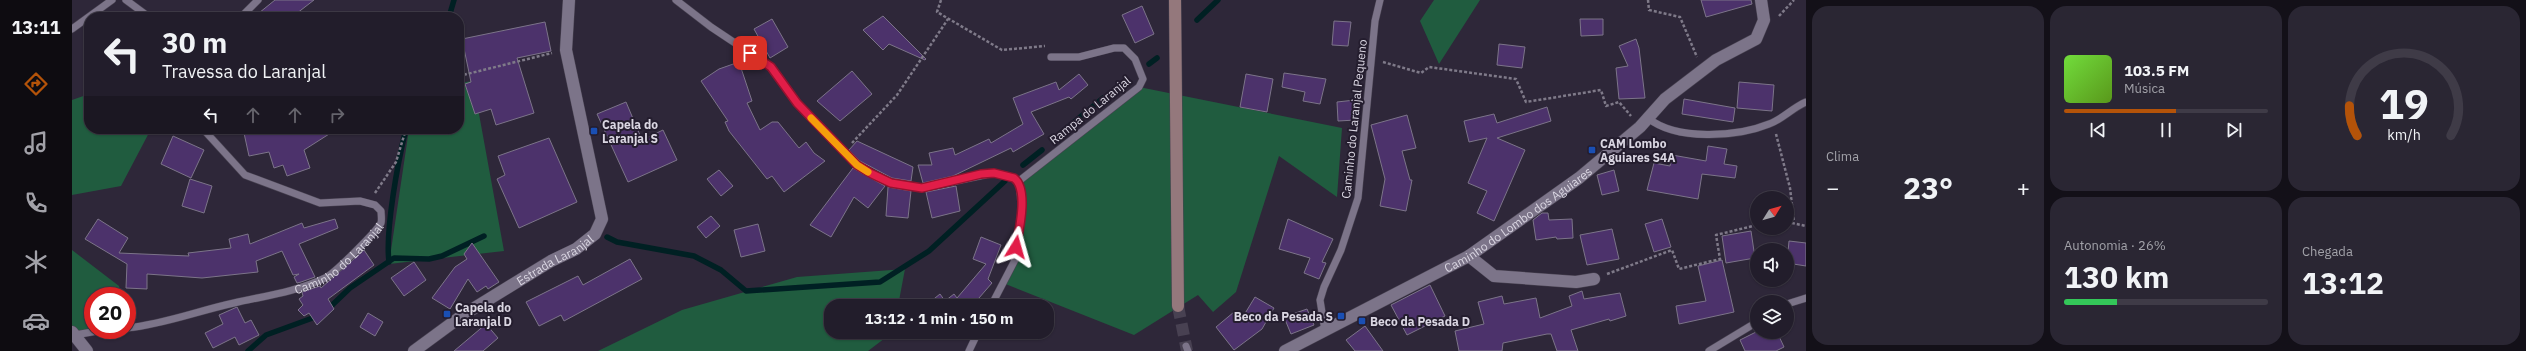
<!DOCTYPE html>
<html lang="pt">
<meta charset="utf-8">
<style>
:root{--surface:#221d2b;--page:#2a2633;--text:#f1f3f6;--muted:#a2a2a9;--line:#3f3b47;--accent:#b45309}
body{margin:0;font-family:"IBM Plex Sans",sans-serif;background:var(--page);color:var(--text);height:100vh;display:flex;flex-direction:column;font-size:15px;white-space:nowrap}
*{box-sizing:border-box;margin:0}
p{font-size:13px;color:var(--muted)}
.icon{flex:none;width:22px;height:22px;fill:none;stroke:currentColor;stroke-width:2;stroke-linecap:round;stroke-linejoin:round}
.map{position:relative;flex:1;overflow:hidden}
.sheet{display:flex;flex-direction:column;gap:6px;padding:6px;background:#131018;width:720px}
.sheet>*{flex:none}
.top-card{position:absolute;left:12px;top:12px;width:380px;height:122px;border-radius:16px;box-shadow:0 1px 3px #0004,0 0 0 1px var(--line);background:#221d2b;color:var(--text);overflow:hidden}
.needle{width:26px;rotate:53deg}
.fabs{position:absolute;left:1678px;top:191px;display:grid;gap:8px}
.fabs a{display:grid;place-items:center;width:44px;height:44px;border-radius:50%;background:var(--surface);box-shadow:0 1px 3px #0004,0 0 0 1px var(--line);font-size:20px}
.speed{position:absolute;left:12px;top:287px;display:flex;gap:8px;font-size:20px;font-weight:700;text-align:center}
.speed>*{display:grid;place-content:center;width:52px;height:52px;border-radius:50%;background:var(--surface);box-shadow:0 1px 3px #0004,0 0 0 1px var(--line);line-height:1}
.speed .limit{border:6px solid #d22;background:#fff;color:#111}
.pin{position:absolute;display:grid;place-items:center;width:34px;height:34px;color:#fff;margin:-17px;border-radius:8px;box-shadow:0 2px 6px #0006}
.me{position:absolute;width:44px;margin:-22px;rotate:8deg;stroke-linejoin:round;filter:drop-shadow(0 0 3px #0008)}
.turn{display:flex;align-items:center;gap:14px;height:84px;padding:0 12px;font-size:18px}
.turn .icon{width:52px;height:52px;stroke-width:2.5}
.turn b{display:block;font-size:28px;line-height:34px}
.lanes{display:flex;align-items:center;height:38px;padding:0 12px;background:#0003;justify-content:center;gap:20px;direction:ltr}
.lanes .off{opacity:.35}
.big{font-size:30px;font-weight:800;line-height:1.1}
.sheet .tile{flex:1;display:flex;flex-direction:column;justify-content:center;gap:6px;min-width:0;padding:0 14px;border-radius:16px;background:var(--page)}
.sheet .dial{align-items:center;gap:0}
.dial svg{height:104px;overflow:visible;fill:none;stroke:var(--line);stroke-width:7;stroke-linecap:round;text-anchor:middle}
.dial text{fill:var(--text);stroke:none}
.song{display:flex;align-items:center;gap:12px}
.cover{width:48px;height:48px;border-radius:6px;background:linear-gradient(135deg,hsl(100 70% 55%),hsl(90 70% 35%))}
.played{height:4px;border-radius:2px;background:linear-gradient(90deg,var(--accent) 55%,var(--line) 55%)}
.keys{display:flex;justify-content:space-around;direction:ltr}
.heat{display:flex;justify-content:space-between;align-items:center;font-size:22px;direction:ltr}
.charge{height:6px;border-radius:3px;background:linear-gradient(90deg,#34c759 26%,var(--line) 0)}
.sheet .tiles{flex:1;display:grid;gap:6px;grid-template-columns:repeat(3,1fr)}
.tile:first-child{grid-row:span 2}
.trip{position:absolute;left:752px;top:299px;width:230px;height:40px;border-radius:16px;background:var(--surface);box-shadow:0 1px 3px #0004,0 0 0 1px var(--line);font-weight:800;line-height:40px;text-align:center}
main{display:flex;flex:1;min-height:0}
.menu{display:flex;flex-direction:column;width:72px;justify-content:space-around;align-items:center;background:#0e0c11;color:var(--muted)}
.menu .icon{width:28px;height:28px}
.menu .on{color:var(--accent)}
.menu b{font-size:18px;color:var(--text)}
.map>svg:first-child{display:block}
.green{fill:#205c3f}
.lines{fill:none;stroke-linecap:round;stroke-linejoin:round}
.stream{stroke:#002023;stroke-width:5.5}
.building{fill:#4c326b;stroke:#7c7489}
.secondary-tunnel{stroke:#484152;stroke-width:12;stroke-dasharray:12 6;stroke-linecap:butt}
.lane-casing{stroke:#494352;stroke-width:8}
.street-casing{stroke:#494352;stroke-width:13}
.secondary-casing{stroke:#494352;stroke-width:13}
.path{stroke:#7f7a89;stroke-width:2.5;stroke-dasharray:3 2;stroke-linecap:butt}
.lane{stroke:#7c7489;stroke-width:7}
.street{stroke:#7c7489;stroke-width:12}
.secondary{stroke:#94787c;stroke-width:12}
.route-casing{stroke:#92132f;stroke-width:10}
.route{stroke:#e11d48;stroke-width:7}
.slow{stroke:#f59e0b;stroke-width:7}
.transit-dot{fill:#1a4fb4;stroke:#241d2e;stroke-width:1.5}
.labels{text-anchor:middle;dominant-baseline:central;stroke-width:4;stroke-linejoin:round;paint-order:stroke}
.street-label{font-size:12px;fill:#dad6e2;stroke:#241d2e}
.poi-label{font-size:12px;font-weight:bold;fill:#dad6e2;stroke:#241d2e;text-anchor:start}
</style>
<main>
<nav class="menu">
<b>13:11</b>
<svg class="icon on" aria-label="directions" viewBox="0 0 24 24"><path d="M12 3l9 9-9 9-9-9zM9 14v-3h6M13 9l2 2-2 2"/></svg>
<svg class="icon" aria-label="music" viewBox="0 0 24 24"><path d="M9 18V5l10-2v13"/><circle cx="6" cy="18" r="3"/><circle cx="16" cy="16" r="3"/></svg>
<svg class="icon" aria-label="phone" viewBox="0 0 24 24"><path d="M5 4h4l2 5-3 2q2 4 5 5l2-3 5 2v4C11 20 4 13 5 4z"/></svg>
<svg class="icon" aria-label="climate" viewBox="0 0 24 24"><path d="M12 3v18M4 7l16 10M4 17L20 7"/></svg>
<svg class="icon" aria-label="car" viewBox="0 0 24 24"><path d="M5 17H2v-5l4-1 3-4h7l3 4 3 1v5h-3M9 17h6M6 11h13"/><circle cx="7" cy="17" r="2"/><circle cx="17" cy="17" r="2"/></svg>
</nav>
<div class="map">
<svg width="1734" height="351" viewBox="0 0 1734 351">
<rect width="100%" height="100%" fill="#2e2739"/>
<path class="green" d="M1362,0H1408L1367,64L1348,21Z
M401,81L432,251L317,264L337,129H387V83Z
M1067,87L1270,128L1265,197L1207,156L1164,292L1141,312L1126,295L1062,335L931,283L943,260L950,211L947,181Z
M17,94V129H79L49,186L0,195V100Z
M0,250L47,286L49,296H21V330L24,332L0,342Z
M833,269L826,306H759V332H821L796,351H526L610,310L725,277Z"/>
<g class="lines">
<path class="stream" d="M377,17L382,0
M1125,20L1146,0
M1077,64L1085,58
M984,137L1031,98
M951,165L970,150
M535,237L545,242L622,256L649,270L674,291L808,282L857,251L933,181
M317,262C313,231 326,161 334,129
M255,310L278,288L322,258L357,259L370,256L412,236
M176,351L194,335L246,316"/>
</g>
<path class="building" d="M203,0H242L220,17H182Z
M1629,0H1679L1680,4L1634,17Z
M1070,6L1082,34L1063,43L1050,15Z
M811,16L854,59L853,60L817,44L811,50L791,30Z
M700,19L716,47L698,58L682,29Z
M1508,19H1531V35L1509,36Z
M1262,21L1279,22L1276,46L1260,45Z
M473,22L479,51L445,58L462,113L424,125L419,109L403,114L393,84L399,82L390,39Z
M1564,39L1567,48L1573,98L1547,99L1544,68L1556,66L1547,46Z
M1427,44L1453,47L1450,68L1425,65Z
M667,62L680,101L675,103L688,130L700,122H706L727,148L734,142L742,153L753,161L712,192L700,176L695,179L657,131L653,122L656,121L629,81L647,69Z
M780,71L800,94L768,121L745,101Z
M1212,73L1254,79L1248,104L1231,101L1233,92L1210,87Z
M1007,74L1016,85L999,99L997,97L959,112L972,134L941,152L939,148L881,176L851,183L846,165H860L857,153L881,148L883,155L917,139L919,143L951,124L941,98L984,82L987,90Z
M1174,74L1201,79L1195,112L1168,107Z
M1667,82L1702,85L1700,111L1665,108Z
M1612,99L1663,108L1661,122L1610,114Z
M1283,100L1284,120L1266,121L1265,102Z
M554,102L570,140L591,130L605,160L556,182L525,114Z
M1475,107L1479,121L1425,138L1453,150L1422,221L1405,213L1415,191L1396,183L1415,138L1397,142L1392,121L1422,114L1425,123Z
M1335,115L1344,148L1330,151L1338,180H1340L1334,211L1308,206L1313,179L1299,125Z
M194,129H265L232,150L238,168L215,176L211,165L202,168L197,152L177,156L172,133Z
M101,136L132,150L119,178L89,164Z
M477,138L505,202L447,228L425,179L433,175L426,156Z
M785,141L841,167L839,181L820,178L788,161L777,150Z
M1636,146L1655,149L1652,164L1665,166L1663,178L1630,174L1626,199L1575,190L1582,163L1598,166L1600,155L1634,161Z
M781,168L813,186L796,208L782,197L759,237L738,225Z
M647,170L661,186L649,196L635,179Z
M1542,170L1547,191L1530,195L1525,175Z
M118,179L140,186L132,213L110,206Z
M884,186L888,211L860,218L854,192Z
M816,187L839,191L836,218L814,216Z
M1470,213H1476L1477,220L1500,219L1501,238L1485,239L1484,237L1464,240L1461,220Z
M639,216L648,226L634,238L625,227Z
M26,219L56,238L47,253L117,256L116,253L159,248L157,239L176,234L178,244L230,223L232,228L263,219L266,228L227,244L243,277L229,282L225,283L222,277L227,274L221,275L210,251L184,261L186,272L130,278L75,274V289L54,288L55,264L13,239Z
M1216,219L1261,239L1250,262L1254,263L1247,279L1232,273L1238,258L1207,249Z
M1590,219L1599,247L1582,252L1573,224Z
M686,224L693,251L669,257L662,230Z
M1540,229L1547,259L1515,265L1508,235Z
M1679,231L1683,258L1654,263L1650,236Z
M909,237L929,245L916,279L920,283L900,306H853L868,294L873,301L882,294L885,298L914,264L901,259Z
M1717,241L1734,243V266L1715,263Z
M400,243L427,282L416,289L414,286L405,292L396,279L378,309L360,298L383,267L395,259L392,254Z
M292,250L302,265L256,299L262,309L245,325L237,313L232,316L226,310L231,305L227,299L231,296L230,292L248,286L249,288Z
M558,259L570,279L492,321L489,315L467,326L454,302L506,276L511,285Z
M1650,260L1662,312L1607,324L1604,306L1634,301L1626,266Z
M342,262L354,280L332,296L319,278Z
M1358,285L1373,316L1335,335L1319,305Z
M1510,291L1512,299L1548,293L1554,316L1538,321L1537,319L1499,330L1506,351H1485L1479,334H1475L1431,343L1430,351H1387L1383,331L1412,324L1406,302L1430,296L1432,304L1464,298L1468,318L1500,306L1497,296Z
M1183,297L1202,308L1190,329L1162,350L1144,327L1162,312L1169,320Z
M165,307L173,323L179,320L187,335L167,345L163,337L141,348L133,333L151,324L147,315Z
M1235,309L1242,325L1219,334L1212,317Z
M296,313L311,322L303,336L288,327Z
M414,324L426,338L411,351H382Z
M1293,326L1311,351H1283L1274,340Z
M869,332H884L875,339Z
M1684,332H1705L1712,347L1704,351H1673L1668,340Z"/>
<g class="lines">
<path class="secondary-tunnel" d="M1106,306L1115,351"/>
<g class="lane-casing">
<g id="lane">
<path d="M54,0L77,17"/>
<path d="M604,0L639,27L699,67L725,103L785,165L801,175L819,183L850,188L922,173L936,176L947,181L950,211L943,260L919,306"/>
<path d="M169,17L186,0"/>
<path d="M0,29L40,0"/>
<path d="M1576,118C1604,141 1665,137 1697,124C1711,119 1720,108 1734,102"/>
<path d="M947,181L1067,87L1071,79L1063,59L1052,48H1042L1007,57H979"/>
<path d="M1715,304L1734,298"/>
<path id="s1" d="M55,328C93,324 125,311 162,303C192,296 224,292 253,278C262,274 304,232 309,223C310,219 309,214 309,211L303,205L288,201L248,203L173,175L131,129"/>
<path d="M1253,331L1248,300L1252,287L1269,250L1286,198L1303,21L1308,0"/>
<path d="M3,335L31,330"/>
<path d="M1114,346L1116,351"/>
<path d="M897,351L906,332"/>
<path d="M1637,351L1685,322"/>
</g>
</g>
<g class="street-casing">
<g id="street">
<path d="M1397,256L1422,276L1504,282L1522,279"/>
<path d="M0,332L15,351"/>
<path id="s2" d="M342,351L391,315L479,261L504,249L523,234L530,219L494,50L497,0"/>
<path id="s3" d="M1213,351L1397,256L1507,178L1568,127L1593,99L1644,60L1684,39L1692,20L1689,0"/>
</g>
</g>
<g class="secondary-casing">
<path id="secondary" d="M1103,0L1106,306"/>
</g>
<path class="path" d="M869,0L865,12L930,50L973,46
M1576,0L1577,10L1608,17L1625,57
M1707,16L1722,0
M1311,62L1349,73L1357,67L1444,79L1454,102L1529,90L1534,106L1547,102L1559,116
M387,76L480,53
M1704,134L1718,188L1722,222
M780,143L825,95L876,19
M303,193L324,162L334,129
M1715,222L1734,226
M1535,274L1600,250L1607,269L1648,259L1644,235L1685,225"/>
<use href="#lane" class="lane"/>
<use href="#street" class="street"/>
<use href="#secondary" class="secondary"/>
</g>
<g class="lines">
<g class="route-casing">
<path id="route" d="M678,53L699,67L725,103L785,165L800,174L819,183L850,188L909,174L922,173L942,178C957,189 947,231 944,247"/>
</g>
<use href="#route" class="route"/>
<path class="slow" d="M739,118L785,165L796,172"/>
</g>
<g class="transit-dot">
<rect x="518" y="127" width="8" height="8" rx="2"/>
<rect x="1516" y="146" width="8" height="8" rx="2"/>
<rect x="371" y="310" width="8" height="8" rx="2"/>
<rect x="1265" y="312" width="8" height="8" rx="2"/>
<rect x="1286" y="317" width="8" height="8" rx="2"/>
</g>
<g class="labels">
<g class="street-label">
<text transform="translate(1018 110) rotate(-39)">Rampa do Laranjal</text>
<text transform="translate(1282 119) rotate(-84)">Caminho do Laranjal Pequeno</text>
<text stroke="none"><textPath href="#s3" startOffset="268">Caminho do Lombo dos Aguiares</textPath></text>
<text stroke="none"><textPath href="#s1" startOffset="227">Caminho do Laranjal</textPath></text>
<text stroke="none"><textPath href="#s2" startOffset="168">Estrada Laranjal</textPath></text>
</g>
<g class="poi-label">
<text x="530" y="124">Capela do<tspan x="530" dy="14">Laranjal S</tspan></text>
<text x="1528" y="143">CAM Lombo<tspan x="1528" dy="14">Aguiares S4A</tspan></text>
<text x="383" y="307">Capela do<tspan x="383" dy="14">Laranjal D</tspan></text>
<text x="1261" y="316" text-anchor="end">Beco da Pesada S</text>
<text x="1298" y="321">Beco da Pesada D</text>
</g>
</g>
</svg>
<div class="fabs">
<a><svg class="needle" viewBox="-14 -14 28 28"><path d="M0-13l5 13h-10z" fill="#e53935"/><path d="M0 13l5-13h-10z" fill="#a2a2a9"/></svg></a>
<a><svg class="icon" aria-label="sound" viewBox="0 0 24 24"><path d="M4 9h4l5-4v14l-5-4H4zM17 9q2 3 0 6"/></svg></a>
<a><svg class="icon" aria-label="layers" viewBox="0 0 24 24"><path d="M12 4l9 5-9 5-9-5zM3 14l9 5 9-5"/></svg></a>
</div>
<div class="speed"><div class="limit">20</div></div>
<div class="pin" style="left:678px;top:53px;background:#d93025"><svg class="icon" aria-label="arrive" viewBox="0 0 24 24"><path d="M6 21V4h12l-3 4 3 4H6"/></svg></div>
<svg class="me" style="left:944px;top:247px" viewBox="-20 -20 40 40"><path d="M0-17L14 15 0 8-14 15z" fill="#e11d48" stroke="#fff" stroke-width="4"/></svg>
<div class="trip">13:12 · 1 min · 150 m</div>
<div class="top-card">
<div class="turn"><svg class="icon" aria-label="left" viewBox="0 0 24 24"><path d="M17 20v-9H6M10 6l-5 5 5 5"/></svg><div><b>30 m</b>Travessa do Laranjal</div></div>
<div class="lanes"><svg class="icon" aria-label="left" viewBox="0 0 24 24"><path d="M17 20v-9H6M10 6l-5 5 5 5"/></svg><svg class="icon off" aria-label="ahead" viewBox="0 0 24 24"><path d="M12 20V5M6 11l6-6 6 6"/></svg><svg class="icon off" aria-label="ahead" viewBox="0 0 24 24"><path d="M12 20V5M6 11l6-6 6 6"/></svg><svg class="icon off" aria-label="right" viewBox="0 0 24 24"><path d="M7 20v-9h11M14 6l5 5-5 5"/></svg></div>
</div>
</div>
<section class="sheet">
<div class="tiles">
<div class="tile"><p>Clima</p>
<div class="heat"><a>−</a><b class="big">23°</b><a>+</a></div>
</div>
<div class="tile">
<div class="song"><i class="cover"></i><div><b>103.5 FM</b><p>Música</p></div></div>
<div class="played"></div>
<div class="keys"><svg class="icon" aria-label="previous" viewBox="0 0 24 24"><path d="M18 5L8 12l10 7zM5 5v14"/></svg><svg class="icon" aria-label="pause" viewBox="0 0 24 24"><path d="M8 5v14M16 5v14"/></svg><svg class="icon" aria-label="next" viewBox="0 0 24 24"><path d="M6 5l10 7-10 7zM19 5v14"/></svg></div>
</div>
<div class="tile dial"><svg viewBox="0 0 100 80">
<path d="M14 69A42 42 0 1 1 86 69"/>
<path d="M14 69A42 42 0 0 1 8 46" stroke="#b45309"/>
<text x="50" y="56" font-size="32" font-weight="700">19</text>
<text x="50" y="72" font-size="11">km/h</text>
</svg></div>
<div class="tile"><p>Autonomia · 26%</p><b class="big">130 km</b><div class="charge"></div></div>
<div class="tile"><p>Chegada</p><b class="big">13:12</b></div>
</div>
</section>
</main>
